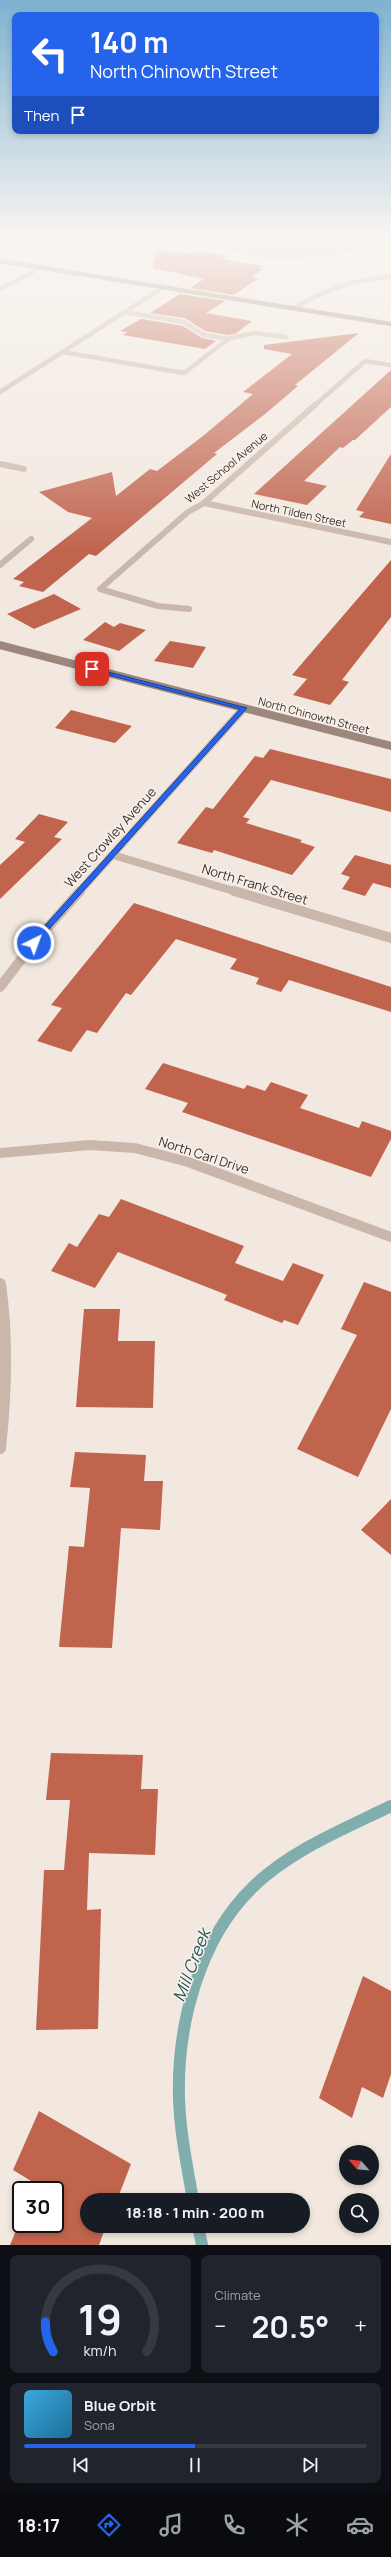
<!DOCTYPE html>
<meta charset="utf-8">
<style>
:root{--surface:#171b24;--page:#20242c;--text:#f1f3f6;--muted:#9ea1a6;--line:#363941;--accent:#2563eb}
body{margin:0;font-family:Manrope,sans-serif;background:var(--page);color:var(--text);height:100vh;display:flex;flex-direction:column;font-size:15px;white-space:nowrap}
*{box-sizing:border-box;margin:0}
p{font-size:13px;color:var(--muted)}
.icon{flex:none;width:22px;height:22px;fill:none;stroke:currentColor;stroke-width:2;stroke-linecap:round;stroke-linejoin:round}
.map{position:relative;height:2245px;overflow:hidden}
.panel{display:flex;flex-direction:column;gap:10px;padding:10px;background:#0d0f14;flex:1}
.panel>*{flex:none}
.banner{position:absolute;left:12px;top:12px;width:367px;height:122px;border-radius:8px;box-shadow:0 2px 6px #0003;background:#2563eb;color:#fff;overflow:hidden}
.needle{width:26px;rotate:297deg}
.fabs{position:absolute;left:339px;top:2145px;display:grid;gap:8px}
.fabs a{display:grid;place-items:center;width:40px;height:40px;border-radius:50%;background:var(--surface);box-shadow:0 2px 6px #0003;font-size:20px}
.speed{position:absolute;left:12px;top:2181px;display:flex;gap:8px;font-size:20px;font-weight:700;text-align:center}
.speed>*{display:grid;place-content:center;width:52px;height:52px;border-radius:50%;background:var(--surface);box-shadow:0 2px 6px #0003;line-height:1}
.speed .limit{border:2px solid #111;border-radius:6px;background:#fff;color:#111}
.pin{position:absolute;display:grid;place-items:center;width:34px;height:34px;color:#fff;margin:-17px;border-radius:8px;box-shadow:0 2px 6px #0006}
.me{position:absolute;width:44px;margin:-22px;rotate:42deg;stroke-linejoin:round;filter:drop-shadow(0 0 3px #0008)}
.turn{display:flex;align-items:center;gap:14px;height:84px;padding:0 12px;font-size:18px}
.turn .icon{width:52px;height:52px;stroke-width:2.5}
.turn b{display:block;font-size:28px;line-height:34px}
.then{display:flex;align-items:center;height:38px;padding:0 12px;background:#0003;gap:8px;font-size:15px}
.big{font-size:30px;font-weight:700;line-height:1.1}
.panel .tile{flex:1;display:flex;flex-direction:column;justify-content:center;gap:6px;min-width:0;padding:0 14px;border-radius:8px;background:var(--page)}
.panel .dial{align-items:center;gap:0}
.dial svg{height:104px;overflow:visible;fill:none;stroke:var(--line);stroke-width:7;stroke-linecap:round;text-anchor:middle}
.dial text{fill:var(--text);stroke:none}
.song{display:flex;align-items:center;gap:12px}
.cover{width:48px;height:48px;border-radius:6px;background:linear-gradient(135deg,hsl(200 70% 55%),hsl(200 70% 35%))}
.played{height:4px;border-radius:2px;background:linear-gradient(90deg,var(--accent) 50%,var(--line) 50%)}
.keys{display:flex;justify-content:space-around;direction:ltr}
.heat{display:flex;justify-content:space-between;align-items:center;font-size:22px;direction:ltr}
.panel .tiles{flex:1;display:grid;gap:10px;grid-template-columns:1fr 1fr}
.tile:last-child{grid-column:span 2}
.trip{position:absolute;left:80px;top:2193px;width:230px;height:40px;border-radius:20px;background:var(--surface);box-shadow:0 2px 6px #0003;font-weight:700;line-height:40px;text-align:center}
.dock{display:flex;height:64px;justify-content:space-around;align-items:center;background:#090b0e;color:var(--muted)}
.dock .icon{width:28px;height:28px}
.dock .current{color:var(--accent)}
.dock b{font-size:18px;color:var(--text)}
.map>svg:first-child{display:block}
.green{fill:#b7c19f}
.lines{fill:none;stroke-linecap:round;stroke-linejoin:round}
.stream{stroke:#7faead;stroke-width:12}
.building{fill:#c1644e}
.path{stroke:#b6a195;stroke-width:1;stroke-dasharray:1 1;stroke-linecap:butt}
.lane-far1{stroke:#cab7ab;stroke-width:4.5}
.lane{stroke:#cab7ab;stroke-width:6}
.street-far4{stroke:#cab7ab;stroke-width:4.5}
.street-far3{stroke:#cab7ab;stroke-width:6}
.street-far2{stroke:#cab7ab;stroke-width:8}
.street-far1{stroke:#cab7ab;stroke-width:10}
.street{stroke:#cab7ab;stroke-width:12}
.secondary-far1{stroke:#9d877c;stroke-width:4.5}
.secondary{stroke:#9d877c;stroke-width:8}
.route{fill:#2563eb;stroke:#184099}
.labels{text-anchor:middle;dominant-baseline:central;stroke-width:3;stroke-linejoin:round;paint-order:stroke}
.far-street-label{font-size:11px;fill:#382d2a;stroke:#f9f2eb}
.street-label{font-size:13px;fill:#382d2a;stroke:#f9f2eb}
.near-water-label{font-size:17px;font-style:italic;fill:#215758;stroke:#f9f2eb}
</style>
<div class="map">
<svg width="391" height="2245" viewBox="0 0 391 2245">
<rect width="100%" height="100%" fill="#f2e8df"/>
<path class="green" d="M152,238H369V247L320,257L276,259Z"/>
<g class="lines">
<path class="stream" d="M193,2200C187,2166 180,2132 179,2098C177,2025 199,1939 253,1887C291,1850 344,1829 391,1806
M198,2226L202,2245"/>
</g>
<path class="building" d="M156,249L190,254L196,251L227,256L222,259L262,266L259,268L263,269L251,277L259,278L234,295L190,288L204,279L153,268Z
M180,294L225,301L206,313L252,321L235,334L228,335L205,331L185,318L150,313Z
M141,319L183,326L202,338L216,341L205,349L123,335L127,332L120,331Z
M359,333L295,385L298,386L265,414L214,453L217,454L96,556L89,554L43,592L19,586L24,582L13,579L92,518L68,512L39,492L112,472L116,496L150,469L157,471L203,436L253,394L243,392L292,354L264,349V345Z
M391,370V407L355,440H353L343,448L340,447L304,481L327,486L307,505L254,494Z
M391,454V524L359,517L364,512L356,510Z
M391,560V617L342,680L349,682L330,705L293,695L307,679L292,675Z
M54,594L81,609L34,629L7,614Z
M105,622L114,627L120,623L146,630L119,651L83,640Z
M170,641L206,647L193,668L154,661Z
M71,710L132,726L115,743L55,728Z
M270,749L391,779V812L271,780L243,817L250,819L246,823L302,840L300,842L315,847L292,875L214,850L212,853L177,843L206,807L213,809L255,756L263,758Z
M39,814L68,822L54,837L62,839L0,899V865L25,842L15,839Z
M355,855L391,865V888L373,883L365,896L342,889L350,877L341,874Z
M134,903L391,987V1012L289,980L281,992L256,984L259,978L230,969L237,959L176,939L131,995L126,993L97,1033L87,1030L71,1052L37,1041L62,1008L51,1005Z
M163,1063L244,1089L247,1085L265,1091L271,1082L308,1095L300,1108L359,1128L362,1121L391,1131V1139L371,1177L182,1112L188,1103L145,1089Z
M121,1199L244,1246L235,1263L283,1281L293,1263L324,1275L298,1325L284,1320L282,1323L224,1300L227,1295L118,1252L95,1288L51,1271L69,1243L77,1247L99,1214L109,1217Z
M364,1282L391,1292V1409L358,1477L297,1449L357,1335L341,1329Z
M84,1309H120L118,1341H155L153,1408L76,1407Z
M75,1452L146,1455L144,1481H163L160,1530L121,1528L112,1648L59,1647L69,1546L84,1547L90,1488L70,1487Z
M391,1499V1555L361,1530Z
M51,1753L143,1755L141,1789H158L155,1855L89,1853L87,1910L101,1909L98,2029L36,2030L44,1870H64L70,1800H46Z
M363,1976L391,1991V2074L383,2098L362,2087L352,2118L319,2098Z
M39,2111L131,2164L117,2200H87V2226H106L99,2245H10L21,2219V2224H55V2190H33L36,2184L13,2170Z"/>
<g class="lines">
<path class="path" d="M243,238L289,247L281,238
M265,242L275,238"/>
<path class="lane-far1" d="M228,339L254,333L286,337"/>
<path class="lane" d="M0,565L31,539"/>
<path class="street-far4" d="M0,289L40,268
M295,308C325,289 355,279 391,277
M124,312L184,322L204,335L228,339
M63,352L184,373L228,339
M0,392L162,288
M314,406L365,361L391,365"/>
<path class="street-far3" d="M0,464L24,469
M204,503L391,542
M100,589L188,512L204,503L315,405
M100,589L158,606L189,609"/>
<path class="street-far2" d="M113,855L237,892
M79,892L244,708"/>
<path class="street-far1" d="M234,891L391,938
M0,987L34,943L80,891
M0,1153L90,1145L135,1148L188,1162L391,1237"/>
<path class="street" d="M0,1284C8,1339 6,1393 0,1448"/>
<path class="secondary-far1" d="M0,261L391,324"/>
<path class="secondary" d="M0,645L391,746"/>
</g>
<linearGradient id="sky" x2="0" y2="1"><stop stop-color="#7eb2d0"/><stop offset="0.43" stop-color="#f9f5f1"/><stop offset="1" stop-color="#f9f5f1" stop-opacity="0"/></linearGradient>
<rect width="391" height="552" fill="url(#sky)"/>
<path class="route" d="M89,667L247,708L34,946L31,945V941L240,709L89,670Z"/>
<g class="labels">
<g class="far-street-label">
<text transform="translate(226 467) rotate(-40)">West School Avenue</text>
<text transform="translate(299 513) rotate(12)">North Tilden Street</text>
<text transform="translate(314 715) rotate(15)">North Chinowth Street</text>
</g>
<g class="street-label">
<text transform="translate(110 837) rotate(-48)">West Crowley Avenue</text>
<text transform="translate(255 884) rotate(17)">North Frank Street</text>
<text transform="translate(204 1155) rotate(18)">North Carl Drive</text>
</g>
<g class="near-water-label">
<text transform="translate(191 1965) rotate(-69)">Mill Creek</text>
</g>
</g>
</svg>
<div class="fabs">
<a><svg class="needle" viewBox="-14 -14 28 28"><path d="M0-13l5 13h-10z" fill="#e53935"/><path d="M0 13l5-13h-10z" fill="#9ea1a6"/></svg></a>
<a><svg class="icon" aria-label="search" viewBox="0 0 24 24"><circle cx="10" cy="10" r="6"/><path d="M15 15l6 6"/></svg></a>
</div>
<div class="speed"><div class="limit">30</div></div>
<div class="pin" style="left:92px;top:669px;background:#d93025"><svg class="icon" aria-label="arrive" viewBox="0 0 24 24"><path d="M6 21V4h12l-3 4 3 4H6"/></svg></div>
<svg class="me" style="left:34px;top:943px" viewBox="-20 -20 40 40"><circle r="17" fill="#2563eb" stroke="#fff" stroke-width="3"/><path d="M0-11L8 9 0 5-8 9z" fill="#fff"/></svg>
<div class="trip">18:18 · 1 min · 200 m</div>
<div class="banner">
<div class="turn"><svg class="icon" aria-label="left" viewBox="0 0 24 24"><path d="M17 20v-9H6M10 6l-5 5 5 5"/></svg><div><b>140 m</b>North Chinowth Street</div></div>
<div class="then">Then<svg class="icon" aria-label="arrive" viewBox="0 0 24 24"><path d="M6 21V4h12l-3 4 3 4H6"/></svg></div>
</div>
</div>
<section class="panel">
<div class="tiles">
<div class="tile dial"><svg viewBox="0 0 100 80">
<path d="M14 69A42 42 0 1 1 86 69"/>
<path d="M14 69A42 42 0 0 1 8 46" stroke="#2563eb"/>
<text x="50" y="56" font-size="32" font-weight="700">19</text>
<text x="50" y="72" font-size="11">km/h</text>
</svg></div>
<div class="tile"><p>Climate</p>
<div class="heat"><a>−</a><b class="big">20.5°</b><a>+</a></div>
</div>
<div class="tile">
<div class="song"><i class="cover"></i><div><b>Blue Orbit</b><p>Sona</p></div></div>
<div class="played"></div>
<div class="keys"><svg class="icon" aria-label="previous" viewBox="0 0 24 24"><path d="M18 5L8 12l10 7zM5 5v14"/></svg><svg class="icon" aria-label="pause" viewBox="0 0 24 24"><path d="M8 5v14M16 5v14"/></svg><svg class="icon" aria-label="next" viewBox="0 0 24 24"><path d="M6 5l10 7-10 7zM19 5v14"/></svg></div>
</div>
</div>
</section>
<nav class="dock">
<b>18:17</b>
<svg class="icon current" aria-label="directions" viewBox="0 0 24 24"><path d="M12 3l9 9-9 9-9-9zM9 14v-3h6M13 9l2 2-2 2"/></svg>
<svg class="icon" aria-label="music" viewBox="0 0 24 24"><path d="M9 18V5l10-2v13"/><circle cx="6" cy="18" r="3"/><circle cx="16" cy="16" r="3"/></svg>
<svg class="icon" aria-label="phone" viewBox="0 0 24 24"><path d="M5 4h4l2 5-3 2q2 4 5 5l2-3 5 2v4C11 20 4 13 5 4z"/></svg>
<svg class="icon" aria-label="climate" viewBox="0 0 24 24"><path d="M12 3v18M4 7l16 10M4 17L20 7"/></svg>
<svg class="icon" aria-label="car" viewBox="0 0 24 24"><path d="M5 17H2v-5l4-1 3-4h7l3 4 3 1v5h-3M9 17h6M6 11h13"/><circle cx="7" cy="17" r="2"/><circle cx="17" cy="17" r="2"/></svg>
</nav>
